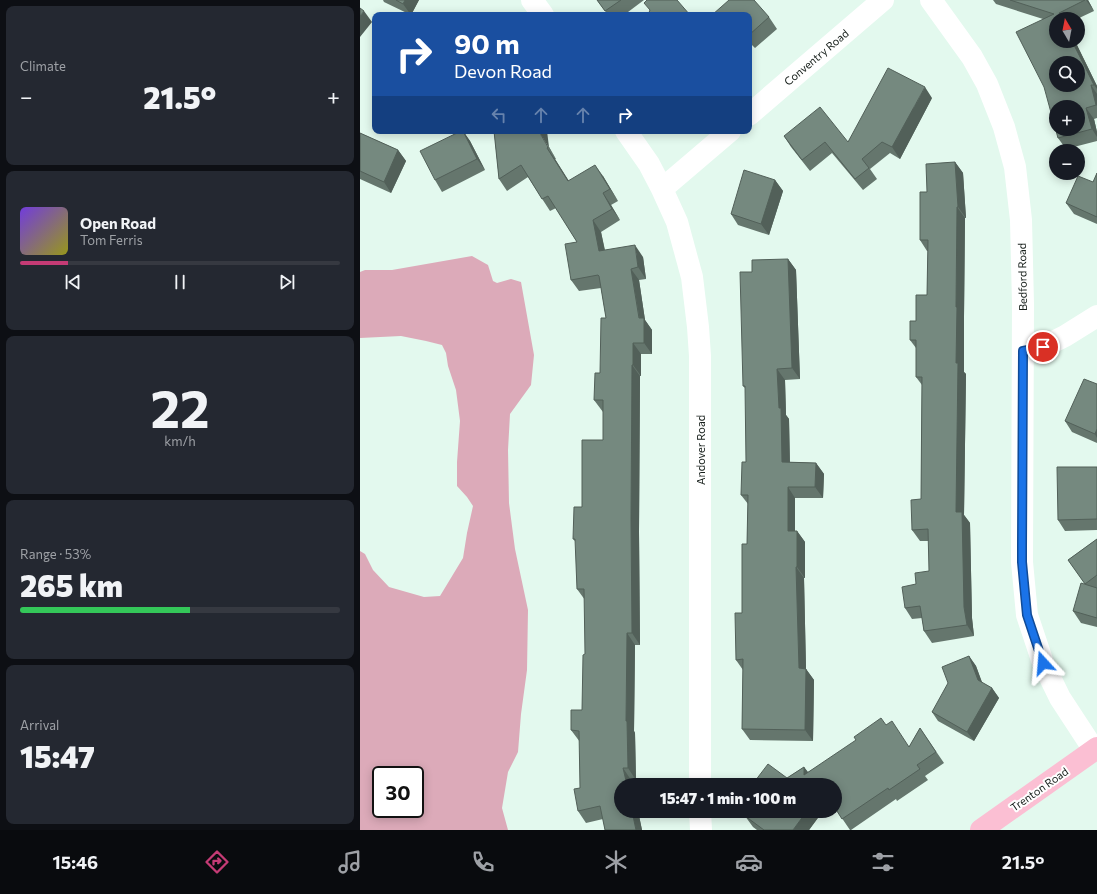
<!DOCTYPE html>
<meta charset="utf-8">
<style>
:root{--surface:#171b24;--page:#242831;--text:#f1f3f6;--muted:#9ea1a6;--line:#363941;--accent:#c53b75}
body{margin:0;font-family:Commissioner,sans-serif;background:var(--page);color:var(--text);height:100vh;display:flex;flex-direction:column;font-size:15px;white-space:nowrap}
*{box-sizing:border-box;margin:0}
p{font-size:13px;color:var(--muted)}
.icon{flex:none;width:22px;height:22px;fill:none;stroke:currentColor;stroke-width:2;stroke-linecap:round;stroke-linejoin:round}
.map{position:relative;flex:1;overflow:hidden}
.side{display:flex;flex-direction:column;gap:6px;padding:6px;background:#0d0f14;width:360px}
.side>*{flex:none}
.top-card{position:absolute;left:12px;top:12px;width:380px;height:122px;border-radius:8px;box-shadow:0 2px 10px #0003;background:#1a4fa0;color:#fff;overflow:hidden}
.needle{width:26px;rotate:350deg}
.buttons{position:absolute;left:689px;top:12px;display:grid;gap:8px}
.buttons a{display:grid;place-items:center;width:36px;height:36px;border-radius:50%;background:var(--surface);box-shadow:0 2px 10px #0003;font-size:20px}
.speed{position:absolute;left:12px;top:766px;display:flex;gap:8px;font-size:20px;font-weight:700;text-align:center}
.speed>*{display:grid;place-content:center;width:52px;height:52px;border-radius:50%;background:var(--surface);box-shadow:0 2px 10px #0003;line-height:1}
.speed .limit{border:2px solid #111;border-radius:6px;background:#fff;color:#111}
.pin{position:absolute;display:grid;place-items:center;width:34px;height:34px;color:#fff;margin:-17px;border:2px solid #fff;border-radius:50%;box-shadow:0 1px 4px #0007}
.me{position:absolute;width:44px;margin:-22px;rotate:341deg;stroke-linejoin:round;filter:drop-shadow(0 0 3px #0008)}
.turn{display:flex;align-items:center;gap:14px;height:84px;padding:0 16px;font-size:18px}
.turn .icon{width:52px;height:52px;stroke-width:2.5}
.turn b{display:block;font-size:28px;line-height:34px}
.lanes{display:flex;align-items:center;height:38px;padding:0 16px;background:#0003;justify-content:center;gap:20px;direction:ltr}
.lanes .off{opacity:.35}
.big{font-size:30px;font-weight:800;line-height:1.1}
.side .tile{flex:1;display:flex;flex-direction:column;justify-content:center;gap:6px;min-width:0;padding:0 14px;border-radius:8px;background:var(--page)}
.side .dial{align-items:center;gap:0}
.dial b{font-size:52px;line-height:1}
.song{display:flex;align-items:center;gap:12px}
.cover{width:48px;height:48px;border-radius:6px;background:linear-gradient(135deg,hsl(260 70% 55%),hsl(60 70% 35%))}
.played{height:4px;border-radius:2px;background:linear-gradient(90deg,var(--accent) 15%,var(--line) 15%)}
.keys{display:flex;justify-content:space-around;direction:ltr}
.heat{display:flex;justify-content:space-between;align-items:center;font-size:22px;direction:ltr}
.charge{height:6px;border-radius:3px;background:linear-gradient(90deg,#34c759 53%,var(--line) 0)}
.trip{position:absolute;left:254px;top:778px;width:228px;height:40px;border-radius:20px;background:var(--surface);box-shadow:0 2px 10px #0003;font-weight:800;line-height:40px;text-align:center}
.dock{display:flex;height:64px;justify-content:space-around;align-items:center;background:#090b0e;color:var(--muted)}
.dock .icon{width:28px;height:28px}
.dock .on{color:var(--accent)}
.dock b{font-size:18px;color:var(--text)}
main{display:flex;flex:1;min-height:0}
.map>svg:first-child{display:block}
.forest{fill:#dcaab9;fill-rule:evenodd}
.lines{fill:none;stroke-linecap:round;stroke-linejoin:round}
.minor{stroke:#fff;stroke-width:22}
.major{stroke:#fbbfd3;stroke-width:22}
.wall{fill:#65766d}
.shaded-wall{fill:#526059}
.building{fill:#75897f;stroke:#526059;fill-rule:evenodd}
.route-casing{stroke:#114b97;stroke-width:10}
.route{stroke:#1a73e8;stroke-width:7}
.labels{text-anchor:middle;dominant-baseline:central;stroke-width:4;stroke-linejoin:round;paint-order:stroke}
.street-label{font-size:11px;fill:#161e1a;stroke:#fff}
</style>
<main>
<section class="side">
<div class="tile"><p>Climate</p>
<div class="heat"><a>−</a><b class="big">21.5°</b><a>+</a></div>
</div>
<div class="tile">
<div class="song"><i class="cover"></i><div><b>Open Road</b><p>Tom Ferris</p></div></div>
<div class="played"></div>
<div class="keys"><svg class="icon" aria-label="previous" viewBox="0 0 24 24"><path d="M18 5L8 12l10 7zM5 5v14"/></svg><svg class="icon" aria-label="pause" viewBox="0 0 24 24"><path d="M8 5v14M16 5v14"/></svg><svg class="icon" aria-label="next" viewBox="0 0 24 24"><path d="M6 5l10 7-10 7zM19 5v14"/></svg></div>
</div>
<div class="tile dial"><b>22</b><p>km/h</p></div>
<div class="tile"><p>Range · 53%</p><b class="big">265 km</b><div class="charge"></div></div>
<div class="tile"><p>Arrival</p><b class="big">15:47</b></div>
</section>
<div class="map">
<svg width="737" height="830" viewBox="0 0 737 830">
<rect width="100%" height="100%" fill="#e3f9ee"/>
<path class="forest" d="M112,256L128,265L133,281L137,283L151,279L161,282L174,355L171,385L150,414L148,450L149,503L155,549L168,610L167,670L161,714L158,752L148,772L142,808L148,830H0V551L5,554L13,570L29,587L64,597L80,596L103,558L107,533L113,506L107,497L97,486V462L100,421L96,390L88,366L86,353L82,345L66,341L41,336L0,338V272L5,270H32ZM21,775H55V809H21Z"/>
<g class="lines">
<path class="minor" d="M172,0L183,15
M571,0L612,57L627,84L644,127L655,167L661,220L663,304L662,562L667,615L683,663L700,698L734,750
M389,115L523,0
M266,131L289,164L302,189L317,222L332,277L338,327L340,356V785
M302,189L370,131
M663,351L683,347L705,336L737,316
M340,811L341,830"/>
<path class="major" d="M621,830L737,748"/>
</g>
<path class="wall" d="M23,0H59L51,15L24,2Z
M237,0H284L264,15H248Z
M633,0H728L734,11L717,19H696L715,41L737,86V118L734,119L737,132V141L706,149L698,138L683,19L636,4Z
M389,15L409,17L417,29L395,48L390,43L389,44Z
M572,98L540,159L530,153L510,169L517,179L503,190L472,153L450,171L431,147L424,136L488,142Z
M103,131L110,141L125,170L82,192L75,180Z
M134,131L189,147L196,159H195L209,181L243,176L258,201L251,205L260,220L241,232L245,250L283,257L286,279L279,280L285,320L292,330V354H281V376H280L279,532L280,645H275L274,731L275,733L276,780H271L272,785H261V811H278L282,830H245L243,819L226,823L218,811L220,788V742L211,730L222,710L225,654V600L217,589L216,542L213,539L222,507L243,440V412L234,400L240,373L246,318L241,288L219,291L211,280L217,242L196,208L190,211L168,177L147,191L139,179Z
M0,133L38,150L46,161L31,193L0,179Z
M595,162L603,173L606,218H605L604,317V372L606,374L604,515L610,523L612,618L614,636L572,643L564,631L562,618L552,619L545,608L556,584L569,571V541H560L552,530L561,499L562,385L556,377V348L550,340L556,321L567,295L568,251H567L560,240L567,192Z
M737,173V224L714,214L706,203L733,182Z
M415,180L423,191L409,235L378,225L371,214Z
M428,259L436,270L440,379L425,380L426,415L429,419L430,462L456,463L464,474L463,498H435V531H437L445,542V578H444L446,669L454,680L453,741L390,740L382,729L383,670L376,660L382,613L387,544L388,504L381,495L386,462V389L383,386L392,272Z
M737,384V443L712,432L705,421Z
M737,467V530L705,531L698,520Z
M737,539V627L721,623L713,611L726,585L708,560Z
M609,656L616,666L622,683L632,688L639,698L614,741L578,721L572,712Z
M526,725L549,747L560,728L584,763L565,776L568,780L537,801L536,799L491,830H490L475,808V785L427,778L444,767L448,772Z
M389,811H463L449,830H397L393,827L385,816Z"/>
<path class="shaded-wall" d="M45,0H59L51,15L43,4Z
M726,0H728L734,11Z
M4,11L12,22L0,37V16Z
M712,41H715L737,86V89L734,85Z
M731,85L737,94V106L736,105Z
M565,87L572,98L540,159L532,147Z
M726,108L734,119L737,132V137L732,129Z
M103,131L110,141L125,170L117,159Z
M180,131H187L189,147L196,159L181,135Z
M187,148L195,159L216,193L208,181Z
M38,150L46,161L31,193L24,182Z
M595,162L603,173L606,218L598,207Z
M235,165L243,176L258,201L250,189Z
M415,180L423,191L409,235L401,224Z
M243,193L251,205L260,220L252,209Z
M597,207L605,218L604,317V372L606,374L604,515L610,523L612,618L614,636L607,625L604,607L596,512V307Z
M233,220L241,232L247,262L239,251Z
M275,245L283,257L286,279L278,267Z
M428,259L436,270L440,379L432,368Z
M271,269L279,280L285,320L292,330V354L284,343Z
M273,343L281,354V376L273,365Z
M272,365L280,376L279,532L280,645L272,633L271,520Z
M417,369L425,380L426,415L429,419L430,473L422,462L419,408Z
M737,429V438L735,434Z
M456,463L464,474L463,498L455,487Z
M428,487L435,498V542L428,531Z
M437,531L445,542V578L437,567Z
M436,567L444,578L446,669L454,680L453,741L445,730L439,668Z
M267,633L275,645L274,731L275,733L276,780L268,768L266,721Z
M609,656L616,666L625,690L618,680Z
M632,688L639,698L614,741L607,732Z
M444,767L452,778L444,775Z
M263,768L271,780L272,785H267Z
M272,811H278L282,830H276Z
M447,811H463L449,830H433Z"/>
<path class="building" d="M36,0H45L43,4Z
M237,0H261L245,11Z
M287,0H317L330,15H288L290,10L284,3Z
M369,0H394L409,17L389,35V15H352Z
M650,0H725L699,13L702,19H696V41H712L734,85H731L736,105L726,108L732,129L698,138L684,87L656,32L694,14ZM696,63H718V85H696ZM696,107H718V129H696Z
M0,8L4,11L0,16Z
M528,68L565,87L532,147L522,142L502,159L509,168L495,179L465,142L442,160L424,136L460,107L488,142Z
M101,131H103L117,159L75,180L60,151Z
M134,131H180L181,135L188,147L187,148L208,181L235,165L250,189L243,193L252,209L233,220L239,251L275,245L278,267L271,269L279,318H284V343H273V365H272L271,520L272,633H267L266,721H267L268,768H263L267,785H261V811H272L276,830H245L240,806L218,811L214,789L220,788L219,731L211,730V710H222L223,655L225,654L224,589H217L215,539H213L214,507H222V440H243V400H234L235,373H240L241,318H246L239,276L238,275L211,280L205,244L217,242L188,196L182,199L161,165L139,179Z
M0,133L38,150L24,182L0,171Z
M595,162L598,207H597L596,307H597L596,363H598L596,512H602L604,607L607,625L564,631L560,606L545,608L542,587L556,584L555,573L569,571L568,529L552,530L551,500L561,499L562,377H556V340H550V321H556V295H567L568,240H560V192H567L566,164Z
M384,170L415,180L401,224L371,214Z
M737,173V217L706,203L718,176L733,182Z
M428,259L432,368L417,369L419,408H421L422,462L456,463L455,487H428V531H437V567H436L439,668L446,669L445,730L382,729L383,659L376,660L375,613H382V544H387L388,495H381L382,462H386L385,386H383L380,272H392V260Z
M724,379L737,384V429L735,434L705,421Z
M697,467H737V519L698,520Z
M737,539V575L725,584L708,560Z
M721,583L737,588V618L713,611Z
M609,656L618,680L632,688L607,732L572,712L588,683L582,667Z
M521,718L526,725L532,721L549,747L560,728L576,752L557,765L560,769L529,790L528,788L482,819L475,808V785H392L408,764L427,778L444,767V775L496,740L494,737Z
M389,811H447L433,830H404L385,816Z"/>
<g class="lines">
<g class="route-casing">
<path id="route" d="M683,347L663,351L662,547V562L667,615L683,663"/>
</g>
<use href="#route" class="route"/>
</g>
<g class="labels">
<g class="street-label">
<text transform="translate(456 57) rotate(-40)">Conventry Road</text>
<text transform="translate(662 277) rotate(-91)">Bedford Road</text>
<text transform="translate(340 450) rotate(-90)">Andover Road</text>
<text transform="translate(679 789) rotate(-35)">Trenton Road</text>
</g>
</g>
</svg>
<div class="buttons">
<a><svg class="needle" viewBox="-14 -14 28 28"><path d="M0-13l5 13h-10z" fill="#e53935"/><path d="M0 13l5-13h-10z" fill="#9ea1a6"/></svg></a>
<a><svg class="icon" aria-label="search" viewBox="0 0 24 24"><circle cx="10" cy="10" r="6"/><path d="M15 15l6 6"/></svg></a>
<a>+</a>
<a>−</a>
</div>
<div class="speed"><div class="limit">30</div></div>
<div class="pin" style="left:683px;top:347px;background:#d93025"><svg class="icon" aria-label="arrive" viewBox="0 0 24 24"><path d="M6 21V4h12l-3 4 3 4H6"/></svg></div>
<svg class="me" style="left:683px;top:663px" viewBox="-20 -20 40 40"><path d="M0-17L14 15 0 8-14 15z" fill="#1a73e8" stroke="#fff" stroke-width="4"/></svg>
<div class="trip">15:47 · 1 min · 100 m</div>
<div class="top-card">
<div class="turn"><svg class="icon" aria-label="right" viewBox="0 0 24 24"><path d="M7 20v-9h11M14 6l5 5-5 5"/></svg><div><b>90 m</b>Devon Road</div></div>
<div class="lanes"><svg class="icon off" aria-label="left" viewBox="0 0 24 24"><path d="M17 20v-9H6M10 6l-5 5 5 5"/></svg><svg class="icon off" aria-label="ahead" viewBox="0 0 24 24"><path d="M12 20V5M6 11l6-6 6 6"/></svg><svg class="icon off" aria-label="ahead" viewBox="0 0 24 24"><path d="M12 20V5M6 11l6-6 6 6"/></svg><svg class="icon" aria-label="right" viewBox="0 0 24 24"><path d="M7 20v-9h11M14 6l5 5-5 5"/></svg></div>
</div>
</div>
</main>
<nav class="dock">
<b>15:46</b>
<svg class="icon on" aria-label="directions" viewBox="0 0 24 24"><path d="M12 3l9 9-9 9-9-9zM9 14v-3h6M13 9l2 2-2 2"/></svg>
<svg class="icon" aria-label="music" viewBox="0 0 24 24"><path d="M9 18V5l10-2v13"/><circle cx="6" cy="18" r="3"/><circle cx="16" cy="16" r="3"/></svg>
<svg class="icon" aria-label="phone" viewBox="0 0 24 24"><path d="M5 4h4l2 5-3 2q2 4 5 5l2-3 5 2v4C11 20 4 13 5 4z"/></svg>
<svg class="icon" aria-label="climate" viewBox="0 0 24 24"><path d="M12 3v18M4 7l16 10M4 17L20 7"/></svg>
<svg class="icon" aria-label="car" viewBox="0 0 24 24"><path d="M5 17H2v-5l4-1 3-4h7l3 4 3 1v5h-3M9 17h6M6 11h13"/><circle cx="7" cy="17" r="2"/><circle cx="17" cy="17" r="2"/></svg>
<svg class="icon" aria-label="filters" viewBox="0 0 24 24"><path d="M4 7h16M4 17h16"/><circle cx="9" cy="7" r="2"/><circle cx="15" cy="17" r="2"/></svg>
<b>21.5°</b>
</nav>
